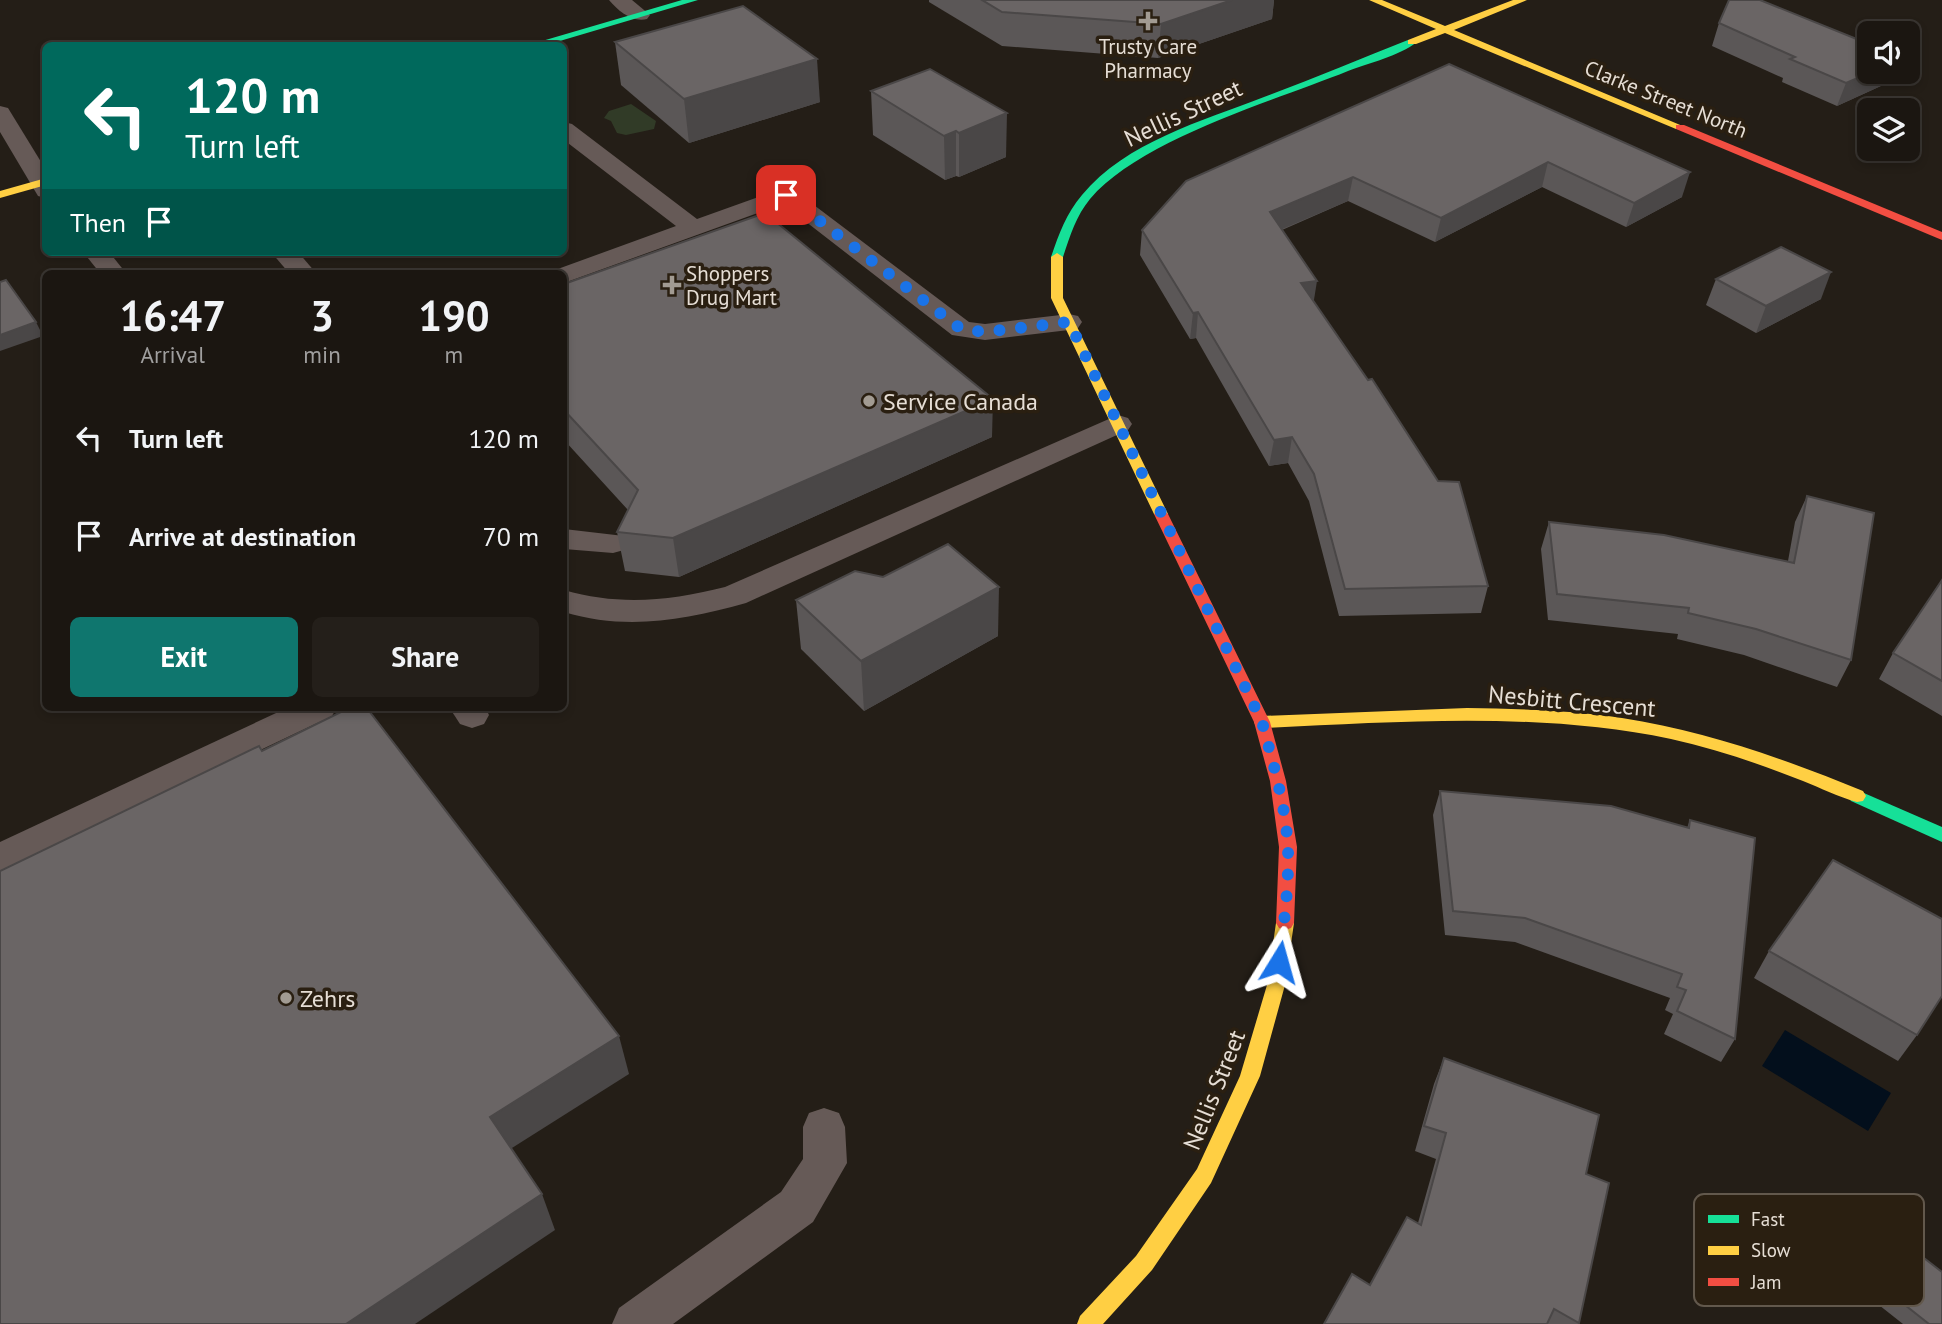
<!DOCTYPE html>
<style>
body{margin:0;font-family:"PT Sans",sans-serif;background:#241f1a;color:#f1f3f6;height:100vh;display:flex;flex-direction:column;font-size:26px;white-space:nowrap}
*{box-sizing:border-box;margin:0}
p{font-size:23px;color:#a09f9f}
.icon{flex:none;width:38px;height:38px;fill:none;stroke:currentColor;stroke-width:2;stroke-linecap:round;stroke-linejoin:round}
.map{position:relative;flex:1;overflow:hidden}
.sheet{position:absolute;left:42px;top:270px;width:525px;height:441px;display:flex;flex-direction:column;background:#1b1611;border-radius:10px;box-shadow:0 4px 10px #0003,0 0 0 2px #393531}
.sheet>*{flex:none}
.top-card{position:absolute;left:42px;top:42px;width:525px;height:214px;border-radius:10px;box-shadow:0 4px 10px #0003,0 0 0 2px #393531;background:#00695c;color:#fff;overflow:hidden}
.fabs{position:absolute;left:1857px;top:21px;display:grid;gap:14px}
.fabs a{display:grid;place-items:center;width:63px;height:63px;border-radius:10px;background:#1b1611;box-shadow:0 4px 10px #0003,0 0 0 2px #393531;font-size:35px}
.pin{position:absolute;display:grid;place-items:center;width:60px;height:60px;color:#fff;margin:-30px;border-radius:14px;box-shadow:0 4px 10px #0006}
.me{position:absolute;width:77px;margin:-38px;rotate:8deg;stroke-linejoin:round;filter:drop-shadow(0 0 5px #0008)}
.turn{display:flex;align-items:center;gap:24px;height:147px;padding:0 28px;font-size:32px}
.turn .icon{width:91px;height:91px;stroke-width:2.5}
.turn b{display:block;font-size:49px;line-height:60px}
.then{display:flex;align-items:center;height:66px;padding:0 28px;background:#0003;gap:14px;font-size:26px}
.eta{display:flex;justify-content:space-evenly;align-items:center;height:119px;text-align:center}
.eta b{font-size:42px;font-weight:600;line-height:49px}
.action{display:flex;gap:14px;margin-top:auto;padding:14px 28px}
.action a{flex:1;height:80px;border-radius:10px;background:#0f766e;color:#fff;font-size:28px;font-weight:600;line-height:80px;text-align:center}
.action a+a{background:#241f1a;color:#f1f3f6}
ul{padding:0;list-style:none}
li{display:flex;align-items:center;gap:21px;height:98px;padding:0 28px}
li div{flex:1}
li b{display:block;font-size:26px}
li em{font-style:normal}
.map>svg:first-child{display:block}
.green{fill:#313b27}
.water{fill:#030f1c}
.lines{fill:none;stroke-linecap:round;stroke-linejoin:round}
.lane{fill:#665a57;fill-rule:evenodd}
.fast{fill:#16e098;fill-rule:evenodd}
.slow{fill:#ffcf43;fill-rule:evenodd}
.jam{fill:#f24e42;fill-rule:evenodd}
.wall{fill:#5b5757}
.shaded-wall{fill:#4a4747}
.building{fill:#6a6565;stroke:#4a4747;stroke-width:2}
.route{stroke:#1a73e8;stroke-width:12;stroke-dasharray:0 21.6}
.poi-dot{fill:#a29b92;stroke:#2a1f11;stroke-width:2.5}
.labels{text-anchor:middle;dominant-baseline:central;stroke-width:7;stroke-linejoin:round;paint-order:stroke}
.far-poi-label{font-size:21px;fill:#e6ded5;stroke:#2a1f11}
.far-street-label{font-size:21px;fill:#e6ded5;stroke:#2a1f11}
.street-label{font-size:24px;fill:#e6ded5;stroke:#2a1f11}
.poi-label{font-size:24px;fill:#e6ded5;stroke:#2a1f11;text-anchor:start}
.key{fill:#2a1f11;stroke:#62584c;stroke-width:2}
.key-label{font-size:19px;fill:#e6ded5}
</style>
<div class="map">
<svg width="1942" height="1324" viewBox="0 0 1942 1324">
<rect width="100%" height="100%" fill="#241e17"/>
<polygon class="green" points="631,104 656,121 654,129 626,135 617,133 611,121 604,118 609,111"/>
<polygon class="water" points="1785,1030 1891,1093 1868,1131 1762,1066"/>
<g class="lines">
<g class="lane">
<path d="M609 0H632L650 15 647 19C633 23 618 11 609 0Z"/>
<polygon points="0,106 8,108 46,170 46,198 38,196 0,132"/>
<polygon points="564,122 572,124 697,219 778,190 786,188 794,190 969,322 985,324 1069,314 1078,316 1082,322 1078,328 1069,330 985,340 952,335 783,204 564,283 564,273 553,273 555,270 676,226 564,140"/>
<polygon points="83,252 109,252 126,273 100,273"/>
<polygon points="271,252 298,252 316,273 289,273"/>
<path d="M1118 415 1128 418 1132 424 1128 430 746 603C684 620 627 631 564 612V590C619 606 670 601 725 587Z"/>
<polygon points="564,529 624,536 628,543 624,550 613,553 564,549"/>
<polygon points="289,707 337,707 332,716 0,874 0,842"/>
<polygon points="449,707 485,707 489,715 484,724 472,728 460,724"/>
<polygon points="824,1108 839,1113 845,1127 847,1163 813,1222 673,1324 612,1324 619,1308 781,1192 803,1159 803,1127 809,1113"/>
</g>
<g class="fast">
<polygon points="682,0 698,0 543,46 525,46"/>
<path d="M1408 40 1417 42C1399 56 1369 63 1348 71 1274 101 1141 139 1090 199 1076 216 1070 236 1063 257L1057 261 1051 257C1059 234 1066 214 1082 195 1126 142 1202 121 1264 97 1312 79 1360 59 1408 40Z"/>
<polygon points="1857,790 1942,827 1942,842 1851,801 1848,796 1851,791"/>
</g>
<g class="slow">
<polygon points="1369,0 1382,0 1445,26 1513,0 1527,0 1454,30 1685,127 1676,129 1445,33 1416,44 1408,44 1408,40 1436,29"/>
<polygon points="46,178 46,185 0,198 0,191"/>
<polygon points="1057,253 1063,257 1063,298 1168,514 1166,517 1161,519 1154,514 1051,298 1051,257"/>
<path d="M1467 708C1519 709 1571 710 1622 718 1706 731 1785 759 1863 791L1866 796 1863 801 1857 802C1838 797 1821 788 1803 781 1760 764 1716 749 1671 739 1536 711 1398 722 1262 728L1256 726 1254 722 1256 718 1262 716Z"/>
<polygon points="1285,916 1291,918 1294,923 1285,985 1260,1076 1211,1183 1152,1270 1103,1324 1077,1324 1080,1316 1136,1256 1197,1169 1240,1076 1267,985 1276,923 1279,918"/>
</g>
<g class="jam">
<polygon points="1676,125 1684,125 1942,232 1942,240 1676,129"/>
<polygon points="1161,509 1168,514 1270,722 1286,781 1297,847 1294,923 1291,928 1285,930 1279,928 1276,923 1279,847 1270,781 1254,722 1154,514"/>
</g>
</g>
<g class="wall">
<polygon points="929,0 1274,0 1272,19 1158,58 1002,46 929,2"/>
<polygon points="1719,23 1869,72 1898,72 1894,80 1837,106 1782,82 1783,78 1712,46"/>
<polygon points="615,42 820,102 689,143 621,85"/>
<polygon points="1449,64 1682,197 1626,227 1542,187 1435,242 1348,201 1282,230 1314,302 1488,586 1481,613 1339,616 1309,501 1288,463 1269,466 1196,338 1190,339 1140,255 1142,230"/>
<polygon points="930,69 1006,157 959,177 956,176 945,180 873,135 871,91"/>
<polygon points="1716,279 1821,299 1756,333 1706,305"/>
<polygon points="564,284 992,437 679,577 625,571 617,532 628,510 565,441 564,442"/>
<polygon points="1807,496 1851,660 1837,687 1744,655 1677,639 1678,634 1548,620 1541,549 1549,522 1788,561 1795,522"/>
<polygon points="1942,580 1942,716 1879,679 1893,653"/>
<polygon points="796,600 998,636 864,711 801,649"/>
<polygon points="1440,791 1687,828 1690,820 1735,1039 1721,1062 1664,1034 1673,1014 1665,1010 1670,998 1515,942 1445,935 1433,815"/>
<polygon points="1769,951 1917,1035 1898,1061 1754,978"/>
<polygon points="1444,1058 1586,1174 1579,1324 1324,1324 1370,1285 1418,1223 1436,1159 1415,1151 1434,1084"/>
<polygon points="1902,1241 1942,1324 1903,1324 1860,1290"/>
</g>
<g class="shaded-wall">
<polygon points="1232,0 1274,0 1272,19 1158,58 1161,24"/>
<polygon points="817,59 820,102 689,143 684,99"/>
<polygon points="1872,72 1898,72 1894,80 1837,106 1846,83"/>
<polygon points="1007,113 1006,157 959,177 959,133"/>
<polygon points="956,131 956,176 945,180 944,136"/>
<polygon points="1548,162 1542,187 1435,242 1441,218"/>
<polygon points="1690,172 1682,197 1626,227 1634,203"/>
<polygon points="1353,177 1348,201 1266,236 1270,212"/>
<polygon points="1831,272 1821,299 1756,333 1766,306"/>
<polygon points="1317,281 1313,306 1301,283"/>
<polygon points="1198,312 1196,338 1190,339 1193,313"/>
<polygon points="36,322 43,336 0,351 0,335"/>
<polygon points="993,399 992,437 679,577 673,538"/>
<polygon points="1292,437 1288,463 1269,466 1274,440"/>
<polygon points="999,587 998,636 864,711 861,661"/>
<polygon points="619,1036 629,1074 504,1153 490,1117"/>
<polygon points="542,1194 555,1230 415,1324 346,1324"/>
</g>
<g class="building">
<polygon points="982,0 1232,0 1161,24 1002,12"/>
<polygon points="1729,0 1760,0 1869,44 1869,72 1872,72 1846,83 1790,59 1795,57 1719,23"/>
<polygon points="743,6 817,59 684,99 615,42"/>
<polygon points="1449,64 1690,172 1634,203 1548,162 1441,218 1353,177 1270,212 1317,281 1301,283 1368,380 1372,379 1438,481 1459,482 1488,586 1345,589 1314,474 1292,437 1274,440 1198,312 1193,313 1142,230 1186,181"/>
<polygon points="930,69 1007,113 959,133 956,131 944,136 871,91"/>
<polygon points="765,213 993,399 673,538 617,532 638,490 564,410 564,284"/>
<polygon points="1781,247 1831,272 1766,306 1716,279"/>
<polygon points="6,280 36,322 0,335 0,282"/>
<polygon points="1807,496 1874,513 1851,660 1756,629 1688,613 1689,608 1557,594 1549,522 1664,535 1794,563"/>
<polygon points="948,544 999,587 861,661 796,600 855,571 883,577"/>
<polygon points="1942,580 1942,681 1893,653"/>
<polygon points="351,707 366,707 619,1036 490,1117 542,1194 346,1324 0,1324 0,871 259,746 262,751"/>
<polygon points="1440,791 1611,806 1689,828 1690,820 1755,838 1735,1039 1677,1011 1686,990 1677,987 1682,974 1525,918 1453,911"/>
<polygon points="1833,860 1942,919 1942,996 1917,1035 1769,951"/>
<polygon points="1444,1058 1599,1115 1586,1174 1609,1183 1579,1323 1554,1309 1547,1324 1324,1324 1352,1274 1370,1285 1407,1217 1421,1225 1446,1133 1424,1126"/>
<polygon points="1902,1241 1942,1272 1942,1324 1929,1324 1871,1278"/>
</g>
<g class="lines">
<path class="route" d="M786 195 961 329 985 332 1069 322 1262 722C1273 763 1286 806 1288 849 1289 887 1284 924 1279 962"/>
</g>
<g class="poi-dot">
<path d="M1144.5 10.5h7v7h7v7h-7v7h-7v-7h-7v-7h7z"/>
<path d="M668.5 274.5h7v7h7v7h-7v7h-7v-7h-7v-7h7z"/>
<circle cx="869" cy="401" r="7"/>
<circle cx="286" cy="998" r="7"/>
</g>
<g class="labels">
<g class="far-poi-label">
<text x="1148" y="46">Trusty Care<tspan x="1148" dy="24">Pharmacy</tspan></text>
<text x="686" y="273" text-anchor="start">Shoppers<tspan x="686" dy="24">Drug Mart</tspan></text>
</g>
<g class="far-street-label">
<text transform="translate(1666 99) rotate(22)">Clarke Street North</text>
</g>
<g class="street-label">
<text transform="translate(1183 113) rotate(-25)">Nellis Street</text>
<text transform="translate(1572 701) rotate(5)">Nesbitt Crescent</text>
<text transform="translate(1214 1090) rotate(-68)">Nellis Street</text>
</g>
<g class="poi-label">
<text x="883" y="401">Service Canada</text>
<text x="300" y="998">Zehrs</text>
</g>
</g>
<rect x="1694" y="1194" width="230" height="112" rx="10" class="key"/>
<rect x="1708" y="1215" width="31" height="8" fill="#16e098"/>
<rect x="1708" y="1246" width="31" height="9" fill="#ffcf43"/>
<rect x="1708" y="1278" width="31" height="8" fill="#f24e42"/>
<g class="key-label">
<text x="1751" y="1226">Fast</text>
<text x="1751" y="1257">Slow</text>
<text x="1751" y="1289">Jam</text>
</g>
</svg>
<div class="fabs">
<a><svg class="icon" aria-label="sound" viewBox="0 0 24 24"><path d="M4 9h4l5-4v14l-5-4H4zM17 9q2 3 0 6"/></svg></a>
<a><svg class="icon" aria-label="layers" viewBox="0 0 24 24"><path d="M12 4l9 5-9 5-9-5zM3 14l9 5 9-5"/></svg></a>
</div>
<div class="pin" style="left:786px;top:195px;background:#d93025"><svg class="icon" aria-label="arrive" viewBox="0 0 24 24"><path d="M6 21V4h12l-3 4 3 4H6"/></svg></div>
<svg class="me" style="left:1279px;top:962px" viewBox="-20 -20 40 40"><path d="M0-17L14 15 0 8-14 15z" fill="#1a73e8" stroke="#fff" stroke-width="4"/></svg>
<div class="top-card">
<div class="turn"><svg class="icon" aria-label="left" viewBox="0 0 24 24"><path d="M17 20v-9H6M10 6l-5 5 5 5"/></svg><div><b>120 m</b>Turn left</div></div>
<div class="then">Then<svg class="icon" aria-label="arrive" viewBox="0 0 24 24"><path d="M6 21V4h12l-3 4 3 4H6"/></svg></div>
</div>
<section class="sheet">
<div class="eta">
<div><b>16:47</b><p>Arrival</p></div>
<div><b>3</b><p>min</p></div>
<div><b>190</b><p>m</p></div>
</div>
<ul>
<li><svg class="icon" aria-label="left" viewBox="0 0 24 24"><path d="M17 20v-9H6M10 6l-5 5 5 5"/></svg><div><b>Turn left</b></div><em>120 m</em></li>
<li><svg class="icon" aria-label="arrive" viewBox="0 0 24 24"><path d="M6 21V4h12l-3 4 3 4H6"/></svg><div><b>Arrive at destination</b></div><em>70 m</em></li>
</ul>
<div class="action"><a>Exit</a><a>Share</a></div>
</section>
</div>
